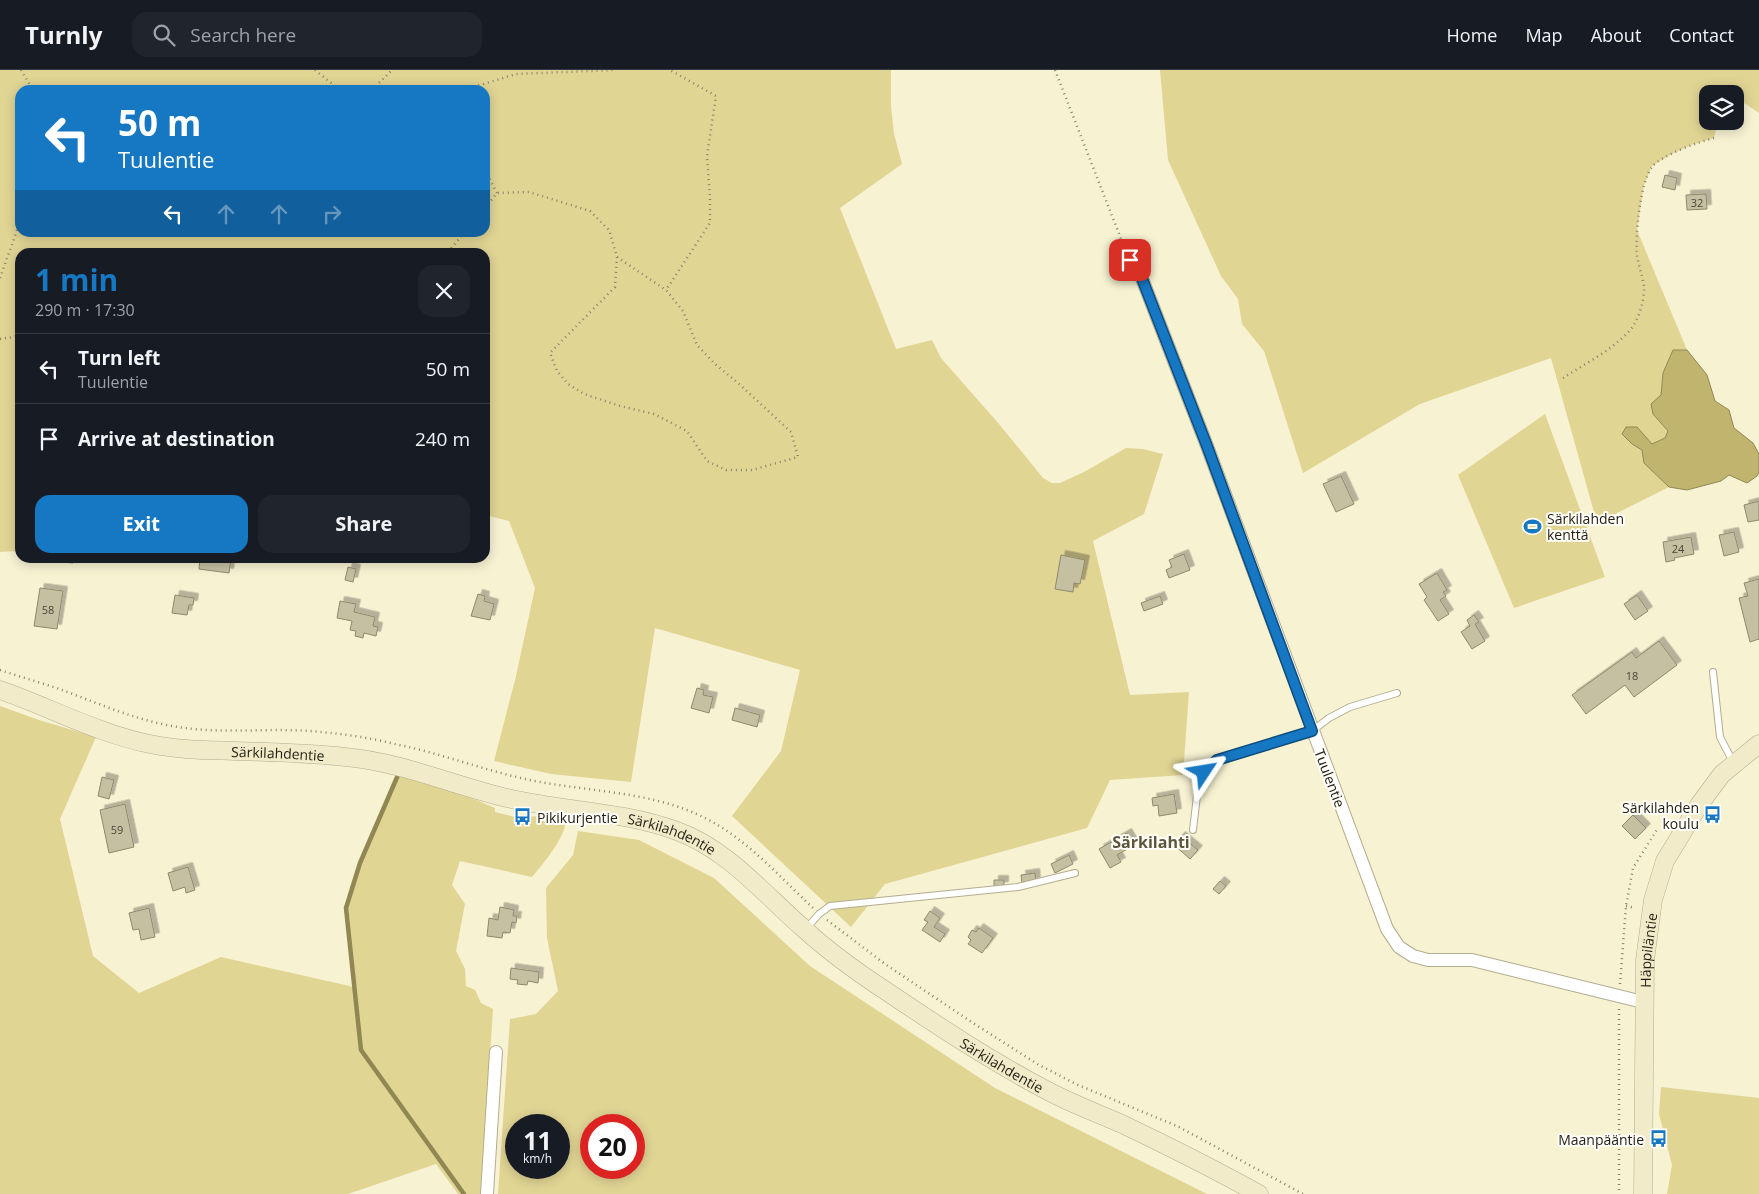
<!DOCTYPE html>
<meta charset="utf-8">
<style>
body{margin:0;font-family:"Open Sans",sans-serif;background:#20242c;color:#f1f3f6;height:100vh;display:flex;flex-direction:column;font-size:19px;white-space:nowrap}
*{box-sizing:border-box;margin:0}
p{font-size:16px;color:#9ea1a6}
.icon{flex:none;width:28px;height:28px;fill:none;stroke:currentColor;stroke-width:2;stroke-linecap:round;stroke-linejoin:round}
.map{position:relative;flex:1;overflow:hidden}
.panel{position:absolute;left:15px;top:178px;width:475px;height:315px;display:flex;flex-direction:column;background:#171b24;border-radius:15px;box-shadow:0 2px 12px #0003}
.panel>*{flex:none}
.top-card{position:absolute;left:15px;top:15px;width:475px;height:152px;border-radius:15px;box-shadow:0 2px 12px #0003;background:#1677c3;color:#fff;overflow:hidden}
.tools{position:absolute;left:1699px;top:15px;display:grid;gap:10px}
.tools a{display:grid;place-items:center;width:45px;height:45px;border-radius:10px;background:#171b24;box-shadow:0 2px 12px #0003;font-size:25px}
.speed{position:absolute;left:505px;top:1044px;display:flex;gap:10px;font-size:25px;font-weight:700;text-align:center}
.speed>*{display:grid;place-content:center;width:65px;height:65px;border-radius:50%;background:#171b24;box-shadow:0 2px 12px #0003;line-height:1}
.speed small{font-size:12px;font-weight:400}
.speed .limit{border:8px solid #d22;background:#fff;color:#111}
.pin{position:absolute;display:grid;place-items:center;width:42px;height:42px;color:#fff;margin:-21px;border-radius:10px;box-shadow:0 2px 8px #0006}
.me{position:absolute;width:55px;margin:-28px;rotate:57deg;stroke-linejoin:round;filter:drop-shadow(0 0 4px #0008)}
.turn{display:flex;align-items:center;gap:18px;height:105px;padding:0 20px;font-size:22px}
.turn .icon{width:65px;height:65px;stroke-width:2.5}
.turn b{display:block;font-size:35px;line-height:42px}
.lanes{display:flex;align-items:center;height:48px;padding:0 20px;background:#0003;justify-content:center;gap:25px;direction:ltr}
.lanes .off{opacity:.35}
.round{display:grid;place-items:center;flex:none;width:52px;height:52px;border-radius:15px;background:#20242c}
.headline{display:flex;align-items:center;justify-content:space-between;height:85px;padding:0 20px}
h1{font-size:30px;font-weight:700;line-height:38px;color:#1677c3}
.action{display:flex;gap:10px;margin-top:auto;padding:10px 20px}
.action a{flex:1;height:58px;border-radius:15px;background:#1677c3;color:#fff;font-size:20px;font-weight:700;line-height:58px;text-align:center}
.action a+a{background:#20242c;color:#f1f3f6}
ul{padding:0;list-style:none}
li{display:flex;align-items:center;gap:15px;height:70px;padding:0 20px;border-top:1px solid #363941}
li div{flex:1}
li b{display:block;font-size:19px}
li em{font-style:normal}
header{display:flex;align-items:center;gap:30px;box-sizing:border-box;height:70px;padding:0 25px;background:#171b24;border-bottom:1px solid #363941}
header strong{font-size:24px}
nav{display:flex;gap:28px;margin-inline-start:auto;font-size:18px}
.search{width:350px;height:45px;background:#20242c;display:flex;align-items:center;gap:12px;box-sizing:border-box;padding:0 18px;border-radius:15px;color:#9ea1a6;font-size:19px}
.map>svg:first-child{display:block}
.green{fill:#e1d594;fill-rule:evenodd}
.water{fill:#c1b46f;stroke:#918753}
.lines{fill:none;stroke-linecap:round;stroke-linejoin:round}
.stream{stroke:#918753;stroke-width:4.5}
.building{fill:#c5c0a2;stroke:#8e896c;filter:url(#shadow)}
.lane-casing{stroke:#b3ad8f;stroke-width:8}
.street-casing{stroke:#b3ad8f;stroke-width:14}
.secondary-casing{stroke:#b3ad8f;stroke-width:19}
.path{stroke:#87836e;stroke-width:2.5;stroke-dasharray:1 4;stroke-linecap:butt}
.lane{stroke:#fff;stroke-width:6}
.street{stroke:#fff;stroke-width:12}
.secondary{stroke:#f1ebc9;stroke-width:18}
.route-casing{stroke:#0e4d7f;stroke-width:12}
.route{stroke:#1677c3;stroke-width:9}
.labels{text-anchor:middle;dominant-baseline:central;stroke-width:4;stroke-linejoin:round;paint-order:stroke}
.number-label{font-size:11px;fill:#494637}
.poi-label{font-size:14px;fill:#201e13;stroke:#fffef8;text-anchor:start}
.street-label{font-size:14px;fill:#201e13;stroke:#fffef8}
.quarter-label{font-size:16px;font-weight:bold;fill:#5c563b;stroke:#fffef8}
</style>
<header>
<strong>Turnly</strong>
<div class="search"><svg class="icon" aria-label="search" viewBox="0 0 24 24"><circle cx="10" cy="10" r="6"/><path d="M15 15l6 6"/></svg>Search here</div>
<nav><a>Home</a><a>Map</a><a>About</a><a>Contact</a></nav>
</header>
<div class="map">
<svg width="1759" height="1124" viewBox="0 0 1759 1124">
<defs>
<filter id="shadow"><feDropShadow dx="4.5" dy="-4.5" stdDeviation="0" flood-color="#0004"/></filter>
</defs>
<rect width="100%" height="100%" fill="#f7f2d2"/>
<g class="green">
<path d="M0 0H891V36L894 64 902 94 840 138 896 279 932 270 941 288 999 354 1043 408 1052 413H1060L1084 402 1126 378 1143 379 1163 384 1144 444 1093 471 1130 625 1189 622 1183 705 1110 710 1087 758 885 814 851 857 732 746 781 681 800 600 655 558 631 712 551 704 494 691 516 606 535 518 509 451 485 445V182H20V465L17 481 0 482ZM20 20H485V162H20Z"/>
<polygon points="1160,0 1759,0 1759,43 1735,27 1735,24 1708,24 1708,51 1718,51 1714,68 1691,75 1670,85 1652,96 1644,115 1637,160 1687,280 1673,280 1663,303 1661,325 1653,344 1668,361 1665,368 1652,374 1632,374 1642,380 1659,407 1669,417 1597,453 1551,288 1420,334 1303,403 1264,281 1242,254 1238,229 1221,206 1168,90"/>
<polygon points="1545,344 1605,507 1514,538 1458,405"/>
<path d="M0 636 39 650 96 667 60 749 93 886 139 923 221 887 354 917 346 838 360 793 398 705 455 721 495 738V742L526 750 527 747 554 745 564 748 566 753C561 773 545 791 532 807L460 791 452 815 465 834 456 881 465 899 466 916 475 920 481 933 493 939 481 1124H458L436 1094 348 1124H0Z"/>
<path d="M578 761 639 770 714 808 810 896 995 1018 1207 1124H498L510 949 536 944 558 921 547 868 546 818 573 785ZM516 1055H559V1098H516ZM591 1055H634V1098H591Z"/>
<polygon points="1661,1017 1759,1028 1759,1124 1667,1124 1672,1095 1659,1044"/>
</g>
<polygon class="water" points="1673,280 1687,280 1707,305 1715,331 1729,340 1734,358 1753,373 1759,384 1759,402 1757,406 1747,413 1729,405 1721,411 1687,420 1669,417 1644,393 1642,380 1632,374 1622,364 1626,357 1637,357 1652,374 1665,368 1668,361 1653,344 1651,334 1661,325 1663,303"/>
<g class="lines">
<polyline class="stream" points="398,705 360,793 346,838 361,980 464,1124"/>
</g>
<g class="building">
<polygon points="1665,105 1677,108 1675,120 1662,117"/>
<polygon points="1706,124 1707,139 1687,140 1686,125"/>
<polygon points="1341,406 1354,434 1336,442 1323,414"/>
<polygon points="1759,431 1759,450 1748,452 1744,435"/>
<polygon points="1734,462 1739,482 1724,486 1719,465"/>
<polygon points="1691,467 1694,484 1674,488 1675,490 1666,492 1663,472"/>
<polygon points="1184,484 1190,500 1169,508 1166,500 1172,497 1169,490"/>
<polygon points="1061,485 1085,490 1080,514 1074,513 1073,522 1055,519"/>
<polygon points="53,488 74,488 73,493 53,491"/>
<polygon points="200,488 231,488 229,503 199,499"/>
<polygon points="445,488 455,488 454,492 444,490"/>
<polygon points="348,497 356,499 353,512 345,510"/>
<polygon points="1437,503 1447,520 1443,522 1446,526 1440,530 1449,544 1438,551 1424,530 1427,527 1419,514"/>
<polygon points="1759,509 1759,569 1750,572 1739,528 1748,526 1744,513"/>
<polygon points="40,518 63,521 57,559 34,556"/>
<polygon points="478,524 485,526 484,531 494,534 490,550 471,546"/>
<polygon points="175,525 194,528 193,535 189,535 187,545 172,543"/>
<polygon points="1637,525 1648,541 1635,550 1624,534"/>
<polygon points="1160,526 1163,534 1144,541 1141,533"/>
<polygon points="340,531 356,534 354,542 375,547 373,556 378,557 376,566 364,563 363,568 355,566 356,561 350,560 352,551 337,548"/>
<polygon points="1474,545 1479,552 1475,554 1485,571 1472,579 1461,562 1470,556 1467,550"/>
<polygon points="1659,571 1677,595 1634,627 1625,615 1586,644 1572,625 1632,582 1636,588"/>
<polygon points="697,618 704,620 703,625 713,627 709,643 691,638"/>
<polygon points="735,638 760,645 757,657 732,650"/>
<polygon points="102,707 114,710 109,729 98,726"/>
<polygon points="1174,724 1177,743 1159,746 1158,735 1153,736 1152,728"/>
<polygon points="125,734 134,777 109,783 100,740"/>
<polygon points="1633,745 1646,758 1635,769 1622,756"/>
<polygon points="1127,763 1134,775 1117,785 1121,792 1110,798 1099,779"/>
<polygon points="1181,766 1198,780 1190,789 1173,774"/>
<polygon points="1069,785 1073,794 1055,803 1051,794"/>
<polygon points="188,797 195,820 186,823 185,817 173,821 168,803"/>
<polygon points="1035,803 1036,812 1022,813 1021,805"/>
<polygon points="994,810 1004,810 1004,816 994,817"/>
<polygon points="1220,811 1226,816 1219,824 1213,819"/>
<polygon points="500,837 514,840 513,846 517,846 516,853 512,852 510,863 503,862 502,868 487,866 489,848 498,850"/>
<polygon points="149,838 155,867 141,870 139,859 133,860 129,843"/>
<polygon points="930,841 940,848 934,857 945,864 940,872 922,860 928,852 924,850"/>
<polygon points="979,858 993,868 982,883 968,874 971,870 968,867 972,860 976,862"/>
<polygon points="511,898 539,902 538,913 528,911 527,915 517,914 518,910 510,909"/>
</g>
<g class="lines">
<defs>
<g id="lane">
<polyline points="1713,602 1720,667 1733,692"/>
<polyline points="1193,760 1198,717 1204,702 1217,690 1312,661 1329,648 1350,637 1397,623"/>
<polyline points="806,859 819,844 830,836 1018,817 1075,803"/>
</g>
<g id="street">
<polyline points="1130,190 1141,206 1207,376 1387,859 1399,877 1413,886 1428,890 1472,890 1643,932"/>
<polyline points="487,1124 496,982"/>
</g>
<g id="secondary">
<path id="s1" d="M0 620C49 637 99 664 150 674 178 680 206 680 234 681 271 682 308 683 345 687 401 692 452 715 507 728 563 741 623 741 677 761 727 779 764 824 803 858 828 881 857 902 886 921 938 956 991 991 1046 1020 1070 1033 1097 1043 1122 1054 1168 1076 1214 1099 1259 1124"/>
<path id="s2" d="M1643 1124 1645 890 1653 830 1665 791 1699 735 1722 704 1759 674"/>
</g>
</defs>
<use href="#lane" class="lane-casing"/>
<use href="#street" class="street-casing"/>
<use href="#secondary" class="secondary-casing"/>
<g class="path">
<polyline points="21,0 33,20"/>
<polyline points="315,0 340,20"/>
<polyline points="1055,0 1125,179"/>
<polyline points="372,20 392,0"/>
<polyline points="464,20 516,4 614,0"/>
<polyline points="485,100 497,123"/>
<polyline points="485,138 497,123 529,122 590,141 609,160 617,187 615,217 550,283 557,301 568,314 584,324 620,336 654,344 687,361 707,391 726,400 752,400 798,387 791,362 738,313 715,294 697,275 683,241 666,220 710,153 710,128 707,86 716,26 670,0"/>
<polyline points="448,182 465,162"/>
<polyline points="617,187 666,220"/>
<polyline points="0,208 20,152"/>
<polyline points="0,269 20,266"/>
<path d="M1563 308C1586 293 1613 280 1631 259 1639 249 1645 229 1644 216 1642 206 1639 196 1637 186 1635 167 1640 112 1652 97 1661 85 1699 72 1714 68"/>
<path d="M0 600C21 607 42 613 62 620 100 634 138 651 178 657 221 664 265 658 309 661 337 663 367 667 395 674 439 683 481 699 525 709 584 722 648 720 703 747 746 768 779 806 813 838"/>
<polyline points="1626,836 1635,838"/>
<polyline points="827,850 885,894 973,953 1039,995 1078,1015 1177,1056 1303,1124"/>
<polyline points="1620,914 1626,836 1633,798 1658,758"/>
<polyline points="1619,939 1619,1124"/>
</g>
<use href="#lane" class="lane"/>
<use href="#street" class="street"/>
<use href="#secondary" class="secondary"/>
</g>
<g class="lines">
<defs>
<polyline id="route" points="1130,190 1141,206 1207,376 1312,661 1217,690 1204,702"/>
</defs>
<use href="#route" class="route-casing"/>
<use href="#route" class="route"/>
</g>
<defs>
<symbol id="stadium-bare" viewBox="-9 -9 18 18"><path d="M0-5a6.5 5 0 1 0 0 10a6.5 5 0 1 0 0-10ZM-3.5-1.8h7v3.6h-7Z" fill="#1677c3" stroke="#fffef8" stroke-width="2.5" paint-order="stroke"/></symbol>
<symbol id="bus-bare" viewBox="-9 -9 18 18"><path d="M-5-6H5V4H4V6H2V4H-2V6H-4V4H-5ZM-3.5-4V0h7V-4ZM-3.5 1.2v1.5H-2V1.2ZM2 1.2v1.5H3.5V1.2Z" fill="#1677c3" stroke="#fffef8" stroke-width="2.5" paint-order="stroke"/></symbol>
</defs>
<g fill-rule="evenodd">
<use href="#stadium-bare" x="1520" y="444" width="25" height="25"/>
<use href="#bus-bare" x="1700" y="732" width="25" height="25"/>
<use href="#bus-bare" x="510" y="734" width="25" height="25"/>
<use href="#bus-bare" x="1646" y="1056" width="25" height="25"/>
</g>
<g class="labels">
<g class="number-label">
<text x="1697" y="132">32</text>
<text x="1678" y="478">24</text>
<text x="48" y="539">58</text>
<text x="1632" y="605">18</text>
<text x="117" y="759">59</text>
</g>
<g class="poi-label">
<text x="1547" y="448">Särkilahden<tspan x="1547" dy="16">kenttä</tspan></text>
<text x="1699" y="737" text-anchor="end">Särkilahden<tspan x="1699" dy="16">koulu</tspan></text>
<text x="537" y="747">Pikikurjentie</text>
<text x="1644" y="1069" text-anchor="end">Maanpääntie</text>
</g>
<g class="street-label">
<text stroke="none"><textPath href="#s1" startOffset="288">Särkilahdentie</textPath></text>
<text transform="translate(1330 708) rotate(69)">Tuulentie</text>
<text stroke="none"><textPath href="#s1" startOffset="692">Särkilahdentie</textPath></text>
<text stroke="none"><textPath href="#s2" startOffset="244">Häppiläntie</textPath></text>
<text stroke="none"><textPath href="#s1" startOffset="1098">Särkilahdentie</textPath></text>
</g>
<g class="quarter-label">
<text x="1151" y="772">Särkilahti</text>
</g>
</g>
</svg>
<div class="tools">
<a><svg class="icon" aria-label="layers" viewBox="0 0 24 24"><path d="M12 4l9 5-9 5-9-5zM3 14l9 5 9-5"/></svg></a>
</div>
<div class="speed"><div>11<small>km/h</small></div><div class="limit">20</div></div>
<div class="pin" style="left:1130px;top:190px;background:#d93025"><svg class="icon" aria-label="arrive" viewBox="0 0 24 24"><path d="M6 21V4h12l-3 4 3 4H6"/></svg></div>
<svg class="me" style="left:1204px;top:702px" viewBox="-20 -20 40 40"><path d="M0-17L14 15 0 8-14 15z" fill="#1677c3" stroke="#fff" stroke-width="4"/></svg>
<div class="top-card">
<div class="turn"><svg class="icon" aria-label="left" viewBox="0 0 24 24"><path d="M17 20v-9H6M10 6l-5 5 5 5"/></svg><div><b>50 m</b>Tuulentie</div></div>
<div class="lanes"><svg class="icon" aria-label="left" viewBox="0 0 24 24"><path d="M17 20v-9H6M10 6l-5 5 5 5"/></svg><svg class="icon off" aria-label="ahead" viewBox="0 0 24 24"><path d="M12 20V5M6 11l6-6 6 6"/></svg><svg class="icon off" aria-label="ahead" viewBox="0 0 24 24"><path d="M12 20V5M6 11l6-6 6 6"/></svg><svg class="icon off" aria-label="right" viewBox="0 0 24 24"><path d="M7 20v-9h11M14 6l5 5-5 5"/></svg></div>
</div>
<section class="panel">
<div class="headline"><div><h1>1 min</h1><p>290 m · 17:30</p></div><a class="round"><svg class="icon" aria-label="close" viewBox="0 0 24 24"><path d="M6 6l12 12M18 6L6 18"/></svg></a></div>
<ul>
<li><svg class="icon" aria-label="left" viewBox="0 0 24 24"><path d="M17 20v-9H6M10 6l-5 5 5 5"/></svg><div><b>Turn left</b><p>Tuulentie</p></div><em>50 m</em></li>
<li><svg class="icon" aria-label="arrive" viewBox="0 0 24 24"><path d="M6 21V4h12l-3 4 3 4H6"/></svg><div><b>Arrive at destination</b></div><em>240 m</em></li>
</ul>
<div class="action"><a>Exit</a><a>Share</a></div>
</section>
</div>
